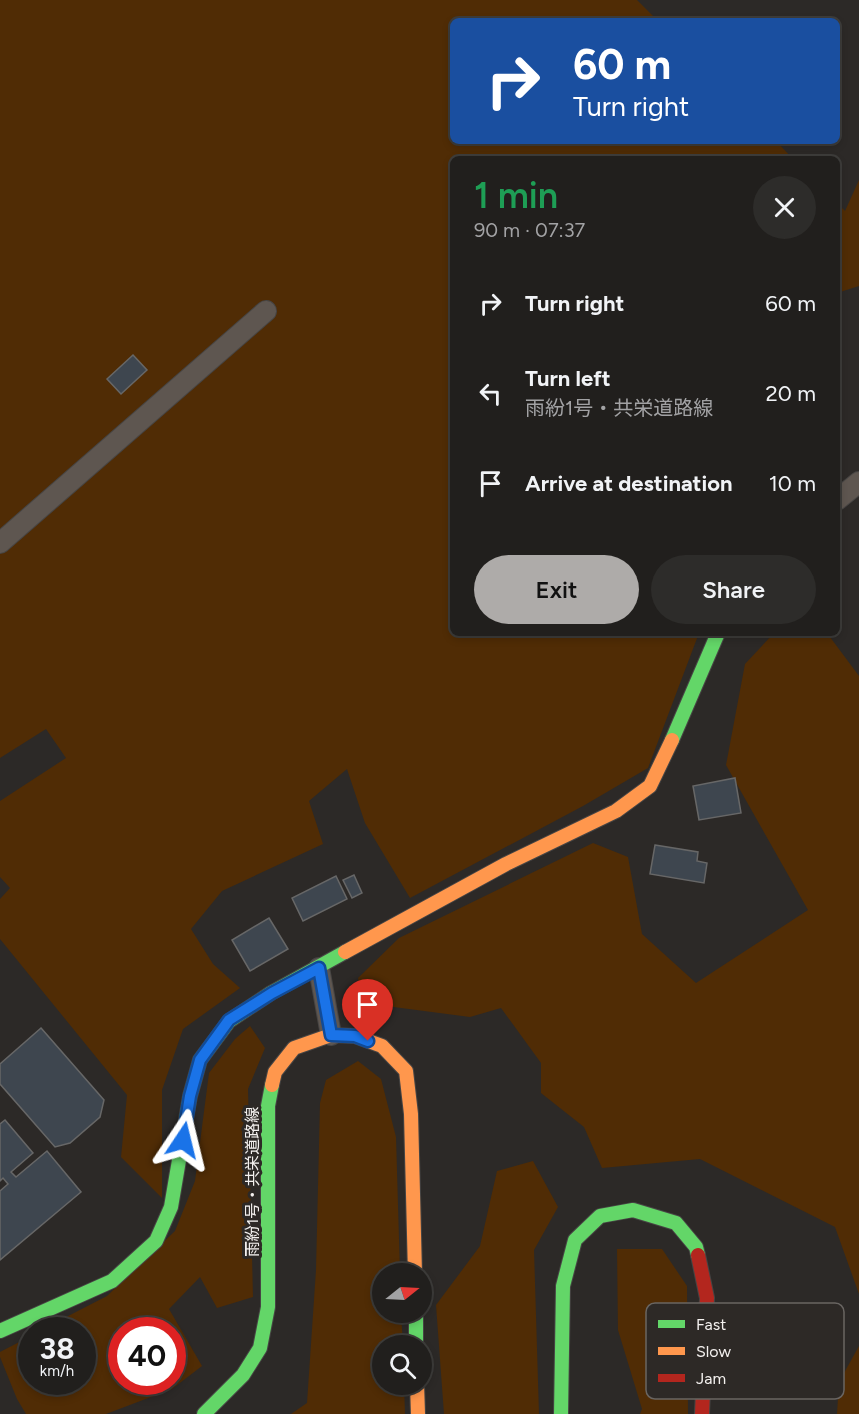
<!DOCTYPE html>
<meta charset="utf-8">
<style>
body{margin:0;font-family:Figtree,"Noto Sans JP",sans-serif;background:#2d2c2a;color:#f1f3f6;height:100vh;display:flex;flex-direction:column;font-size:22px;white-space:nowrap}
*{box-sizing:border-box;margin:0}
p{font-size:20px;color:#a2a2a4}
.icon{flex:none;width:33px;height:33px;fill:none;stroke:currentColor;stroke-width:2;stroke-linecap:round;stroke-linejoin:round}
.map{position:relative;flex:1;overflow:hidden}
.sheet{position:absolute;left:450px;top:156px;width:390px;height:480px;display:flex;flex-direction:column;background:#211f1d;border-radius:9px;box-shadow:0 3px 9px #0003,0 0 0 2px #3e3d3b}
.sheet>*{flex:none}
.hud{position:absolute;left:450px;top:18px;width:390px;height:126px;border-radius:9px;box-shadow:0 3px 9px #0003,0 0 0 2px #3e3d3b;background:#1a4fa0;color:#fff;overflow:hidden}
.needle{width:39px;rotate:72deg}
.buttons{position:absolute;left:372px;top:1263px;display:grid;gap:12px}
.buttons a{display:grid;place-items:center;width:60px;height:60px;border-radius:50%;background:#211f1d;box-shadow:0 3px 9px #0003,0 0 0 2px #3e3d3b;font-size:30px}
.speed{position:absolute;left:18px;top:1317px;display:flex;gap:12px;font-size:30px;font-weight:700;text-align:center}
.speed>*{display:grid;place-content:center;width:78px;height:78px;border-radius:50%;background:#211f1d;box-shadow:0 3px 9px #0003,0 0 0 2px #3e3d3b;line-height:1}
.speed small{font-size:15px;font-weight:400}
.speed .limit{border:9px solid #d22;background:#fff;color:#111}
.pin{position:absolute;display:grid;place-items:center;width:51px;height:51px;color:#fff;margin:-62px -26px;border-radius:50% 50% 50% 0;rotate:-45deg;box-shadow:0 0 6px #0007}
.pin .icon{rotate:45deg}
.me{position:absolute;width:66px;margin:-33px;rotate:10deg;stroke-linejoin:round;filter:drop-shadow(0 0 4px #0008)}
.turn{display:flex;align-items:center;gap:21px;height:126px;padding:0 24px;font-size:27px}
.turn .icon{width:78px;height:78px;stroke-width:2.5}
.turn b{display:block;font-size:42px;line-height:51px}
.round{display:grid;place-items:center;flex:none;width:63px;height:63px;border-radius:32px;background:#2d2c2a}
.head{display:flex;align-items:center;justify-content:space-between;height:102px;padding:0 24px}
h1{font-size:36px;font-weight:600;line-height:45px;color:#1e9e55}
.action{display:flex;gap:12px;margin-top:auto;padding:12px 24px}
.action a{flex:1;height:69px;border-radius:36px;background:#aeaba9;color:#111;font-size:24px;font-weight:600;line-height:69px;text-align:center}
.action a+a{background:#2d2c2a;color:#f1f3f6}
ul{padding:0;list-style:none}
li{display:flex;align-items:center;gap:18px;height:90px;padding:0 24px}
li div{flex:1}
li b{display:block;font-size:22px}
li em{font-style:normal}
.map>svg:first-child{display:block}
.green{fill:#502c05;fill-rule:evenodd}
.building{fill:#3e464f;stroke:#676767;stroke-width:1.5}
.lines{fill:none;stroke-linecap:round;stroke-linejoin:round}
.street-casing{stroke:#474544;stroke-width:22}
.fast-casing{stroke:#474544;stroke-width:16}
.slow-casing{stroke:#474544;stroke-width:16}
.jam-casing{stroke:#474544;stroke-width:16}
.street{stroke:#5e5650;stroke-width:20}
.fast{stroke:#63d668;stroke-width:14}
.slow{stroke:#ff974d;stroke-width:14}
.jam{stroke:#b3261e;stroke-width:14}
.route-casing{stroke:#114b97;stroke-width:15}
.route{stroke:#1a73e8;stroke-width:10}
.labels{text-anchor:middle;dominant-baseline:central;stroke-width:6;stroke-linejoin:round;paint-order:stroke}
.street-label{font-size:16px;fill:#f4f1ef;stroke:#2d2926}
.key{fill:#2d2926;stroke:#696562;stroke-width:1.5}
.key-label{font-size:16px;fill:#f4f1ef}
</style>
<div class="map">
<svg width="859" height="1414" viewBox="0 0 859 1414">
<rect width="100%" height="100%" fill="#2c2927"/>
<g class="green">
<polygon points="0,0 637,0 658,21 453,21 453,141 776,141 793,159 453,159 453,633 699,633 648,768 583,806 410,898 365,823 347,769 309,801 323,844 222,891 191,929 213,964 240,988 183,1029 162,1090 162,1198 121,1157 127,1095 0,939 0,899 10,888 0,877 0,801 66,758 46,729 0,758"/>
<polygon points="859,180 859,286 837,293 837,203 845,211"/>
<polygon points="774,633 827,633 859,676 859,1294 835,1227 700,1159 602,1168 584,1127 541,1093 541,1063 501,1008 470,1017 363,1003 358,978 399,938 593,843 628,857 642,934 696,983 808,910 726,765 745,664"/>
<path d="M250 1026 265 1048 248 1089 253 1297 217 1308 200 1277 169 1309 202 1366 172 1389 106 1414H26L17 1399 0 1357V1352L31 1336 32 1382H82V1330H41L107 1296 175 1231 195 1181 209 1073 235 1039ZM122 1330H172V1382H122Z"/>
<polygon points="358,1061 381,1079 396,1137 400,1273 382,1274 382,1312 401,1313 403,1345 382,1346 382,1384 404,1385 405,1414 291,1414 307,1403 316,1270 320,1103 326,1080"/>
<polygon points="533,1161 558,1207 534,1250 539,1414 444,1414 436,1305 480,1246 497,1171"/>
<polygon points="617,1249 662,1249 687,1286 688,1414 640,1414 642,1409 618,1330"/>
<polygon points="859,1346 859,1414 837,1414 839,1382"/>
</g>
<g class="building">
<polygon points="133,355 147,370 121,394 107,379"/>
<polygon points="735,778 741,813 699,820 693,786"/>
<polygon points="655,845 698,852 697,861 707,863 704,883 650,874"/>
<polygon points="354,875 362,893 352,898 343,880"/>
<polygon points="336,876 347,899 303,921 292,898"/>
<polygon points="269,918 288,949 250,971 232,940"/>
<polygon points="41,1028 104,1100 100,1117 70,1143 55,1147 0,1084 0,1064"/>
<polygon points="5,1120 33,1153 11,1172 16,1177 47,1151 81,1192 0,1260 0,1191 8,1184 3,1178 0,1181 0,1124"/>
</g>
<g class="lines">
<defs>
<g id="street">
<polyline points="837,500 859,482"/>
<polyline points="0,543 266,311"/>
<polyline points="319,968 331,1035"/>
</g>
<g id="fast">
<polyline points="672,740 718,633"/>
<polyline points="416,1312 416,1346"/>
<polyline points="0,1331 112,1281 156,1241 171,1207 190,1096 200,1060 229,1021 271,993 345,952"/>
<polyline points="204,1414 243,1375 260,1348 268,1307 268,1106 272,1085"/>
<polyline points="561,1414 563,1286 575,1240 600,1216 633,1210 676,1223 696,1247 698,1255"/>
</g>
<g id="slow">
<polyline points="345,952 506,864 616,811 650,786 672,740"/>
<polyline points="272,1085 275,1072 294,1048 331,1035 355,1036 382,1046 406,1071 411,1114 415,1274"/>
<polyline points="417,1384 418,1414"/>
</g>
<polyline id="jam" points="698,1255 707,1298 702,1414"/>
</defs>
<use href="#street" class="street-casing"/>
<use href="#fast" class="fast-casing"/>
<use href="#slow" class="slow-casing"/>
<use href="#jam" class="jam-casing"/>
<use href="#street" class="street"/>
<use href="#fast" class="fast"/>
<use href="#slow" class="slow"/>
<use href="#jam" class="jam"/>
</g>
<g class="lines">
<defs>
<polyline id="route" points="183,1140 190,1096 200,1060 229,1020 272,993 319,968 331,1035 355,1036 368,1041"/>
</defs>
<use href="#route" class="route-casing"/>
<use href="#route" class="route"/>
</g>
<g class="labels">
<g class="street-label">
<text transform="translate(252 1182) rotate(-90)">雨紛1号・共栄道路線</text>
</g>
</g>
<rect x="646" y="1303" width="198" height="96" rx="9" class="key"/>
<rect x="658" y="1320" width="27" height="8" fill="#63d668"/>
<rect x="658" y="1347" width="27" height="8" fill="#ff974d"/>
<rect x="658" y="1374" width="27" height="8" fill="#b3261e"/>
<g class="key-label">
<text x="696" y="1330">Fast</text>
<text x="696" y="1357">Slow</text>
<text x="696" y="1384">Jam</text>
</g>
</svg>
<div class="buttons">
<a><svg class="needle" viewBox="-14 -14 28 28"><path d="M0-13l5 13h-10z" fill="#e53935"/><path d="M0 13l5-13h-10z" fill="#a2a2a4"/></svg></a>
<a><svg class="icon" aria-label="search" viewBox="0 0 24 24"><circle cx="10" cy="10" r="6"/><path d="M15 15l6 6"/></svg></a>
</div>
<div class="speed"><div>38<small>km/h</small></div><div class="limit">40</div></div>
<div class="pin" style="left:368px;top:1041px;background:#d93025"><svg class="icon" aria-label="arrive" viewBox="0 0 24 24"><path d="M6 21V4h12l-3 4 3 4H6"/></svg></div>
<svg class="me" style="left:183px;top:1140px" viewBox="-20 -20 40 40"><path d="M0-17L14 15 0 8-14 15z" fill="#1a73e8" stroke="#fff" stroke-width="4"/></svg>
<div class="hud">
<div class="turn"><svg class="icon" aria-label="right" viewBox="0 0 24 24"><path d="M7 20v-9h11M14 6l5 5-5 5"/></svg><div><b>60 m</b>Turn right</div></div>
</div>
<section class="sheet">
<div class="head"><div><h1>1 min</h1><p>90 m · 07:37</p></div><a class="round"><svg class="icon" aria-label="close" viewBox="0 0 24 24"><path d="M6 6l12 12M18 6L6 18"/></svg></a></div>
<ul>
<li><svg class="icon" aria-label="right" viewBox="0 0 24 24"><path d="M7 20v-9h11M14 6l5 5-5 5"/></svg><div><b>Turn right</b></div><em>60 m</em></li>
<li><svg class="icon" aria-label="left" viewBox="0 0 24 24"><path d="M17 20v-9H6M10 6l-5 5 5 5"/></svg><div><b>Turn left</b><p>雨紛1号・共栄道路線</p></div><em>20 m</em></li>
<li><svg class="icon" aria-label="arrive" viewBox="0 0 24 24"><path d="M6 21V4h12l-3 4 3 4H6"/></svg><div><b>Arrive at destination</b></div><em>10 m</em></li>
</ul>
<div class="action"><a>Exit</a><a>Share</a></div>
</section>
</div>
